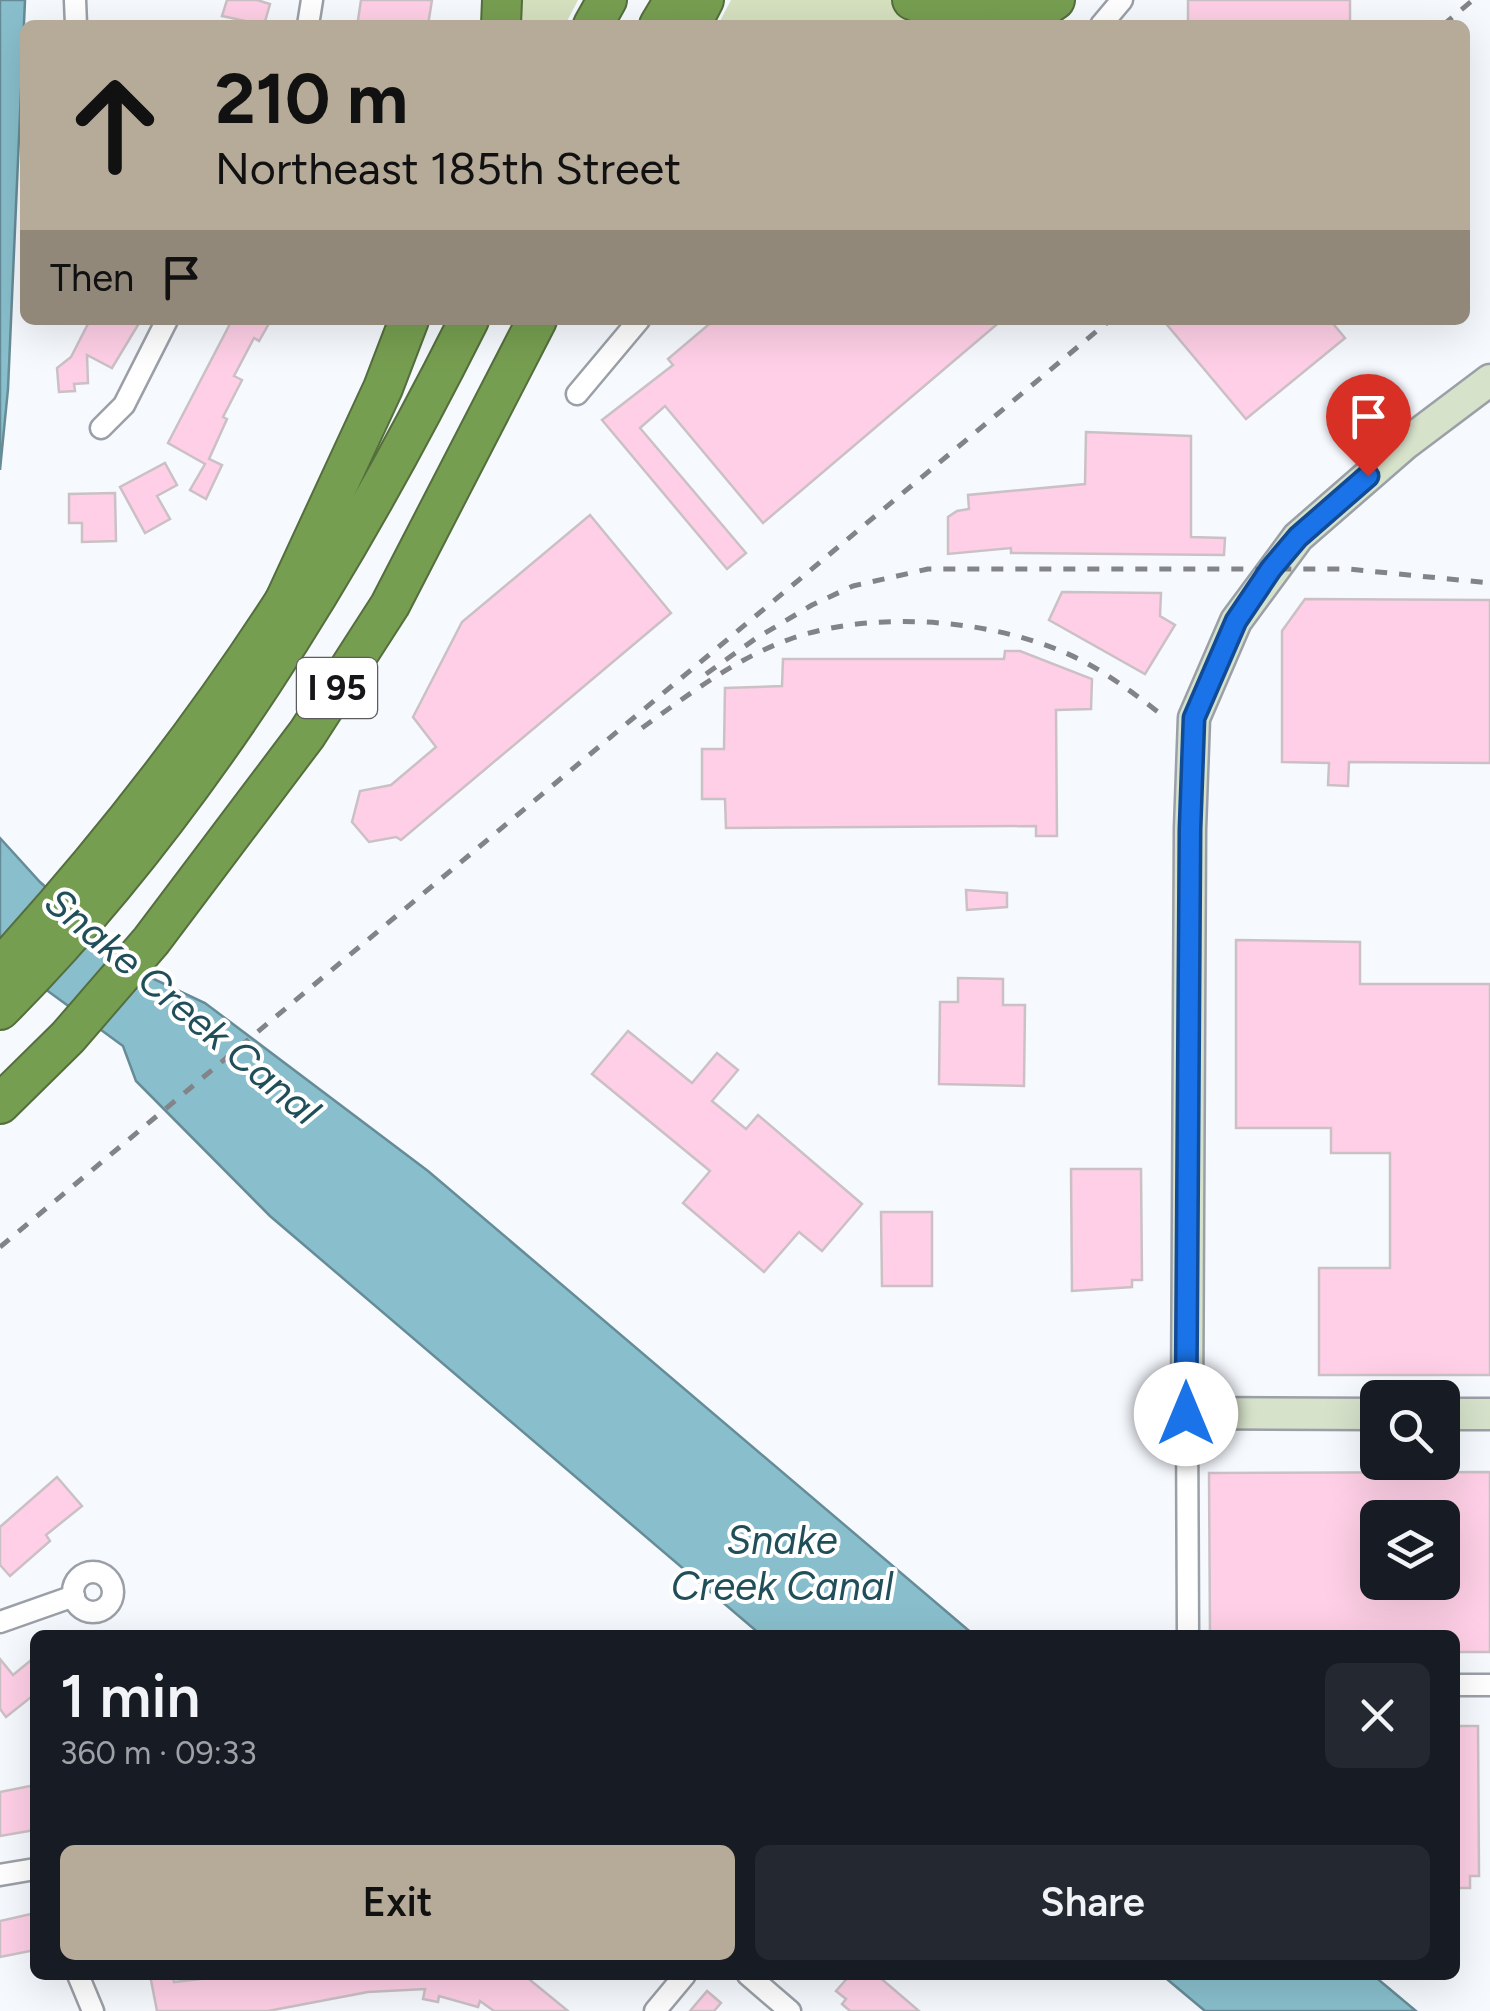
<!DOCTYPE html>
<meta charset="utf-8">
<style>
body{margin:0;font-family:Figtree,sans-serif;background:#242831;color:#f1f3f6;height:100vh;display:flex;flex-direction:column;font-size:38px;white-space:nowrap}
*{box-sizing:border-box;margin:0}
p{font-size:32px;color:#9ea1a6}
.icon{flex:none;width:55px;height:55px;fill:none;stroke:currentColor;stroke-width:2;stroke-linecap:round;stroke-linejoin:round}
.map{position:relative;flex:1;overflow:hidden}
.drawer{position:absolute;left:30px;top:1630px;width:1430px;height:350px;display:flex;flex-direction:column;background:#171b24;border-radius:15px;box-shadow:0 10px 40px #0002}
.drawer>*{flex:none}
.top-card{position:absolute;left:20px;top:20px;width:1450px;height:305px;border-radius:15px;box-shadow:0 10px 40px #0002;background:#b6aa98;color:#111;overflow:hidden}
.buttons{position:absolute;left:1360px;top:1380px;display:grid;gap:20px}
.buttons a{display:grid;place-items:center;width:100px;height:100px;border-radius:15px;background:#171b24;box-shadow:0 10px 40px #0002;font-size:50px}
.pin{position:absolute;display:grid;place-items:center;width:85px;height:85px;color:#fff;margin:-102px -42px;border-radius:50% 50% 50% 0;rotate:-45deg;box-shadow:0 0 10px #0007}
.pin .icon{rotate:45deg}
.me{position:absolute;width:110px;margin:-55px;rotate:0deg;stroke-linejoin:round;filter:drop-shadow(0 0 8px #0008)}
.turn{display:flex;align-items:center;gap:35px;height:210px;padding:0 30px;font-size:45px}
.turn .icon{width:130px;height:130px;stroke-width:2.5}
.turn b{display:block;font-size:70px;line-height:85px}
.then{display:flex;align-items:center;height:95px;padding:0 30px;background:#0003;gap:20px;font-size:38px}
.round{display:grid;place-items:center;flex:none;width:105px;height:105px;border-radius:15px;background:#242831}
.overview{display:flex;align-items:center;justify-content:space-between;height:170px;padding:0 30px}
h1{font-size:60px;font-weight:600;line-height:75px}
.primary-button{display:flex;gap:20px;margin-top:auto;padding:20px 30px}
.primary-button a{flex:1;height:115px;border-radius:15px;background:#b6aa98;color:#111;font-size:40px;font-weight:600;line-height:115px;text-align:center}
.primary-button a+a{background:#242831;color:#f1f3f6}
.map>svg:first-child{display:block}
.green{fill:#d6e1c0}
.water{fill:#89bfcd;stroke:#668c97;stroke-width:2.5}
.building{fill:#fecfe6;stroke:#cbc1c5;stroke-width:2.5;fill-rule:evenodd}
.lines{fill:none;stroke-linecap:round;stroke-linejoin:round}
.street-casing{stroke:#9b9fa7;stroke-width:25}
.secondary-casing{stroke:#9b9fa7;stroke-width:35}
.highway-casing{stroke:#546e3d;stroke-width:42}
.street{stroke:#fff;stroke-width:20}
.secondary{stroke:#d6e2ca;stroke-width:30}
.highway{stroke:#769e50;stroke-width:38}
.rail{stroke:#828488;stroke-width:5;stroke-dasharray:12 12;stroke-linecap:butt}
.route-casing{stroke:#114b97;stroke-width:25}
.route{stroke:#1a73e8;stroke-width:18}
.labels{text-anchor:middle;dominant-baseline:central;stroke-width:8;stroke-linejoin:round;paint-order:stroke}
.shield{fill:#fff;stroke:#5b5c5e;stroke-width:2.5}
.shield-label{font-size:35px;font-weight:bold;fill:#151619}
.water-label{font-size:40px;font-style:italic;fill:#204f5a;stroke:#fff}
</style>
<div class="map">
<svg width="1490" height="2011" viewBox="0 0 1490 2011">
<rect width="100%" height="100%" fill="#f6f9fe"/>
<g class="green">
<polygon points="514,0 578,0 565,25 512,25"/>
<polygon points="731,0 892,0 909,9 967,25 718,25"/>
</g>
<g class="water">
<polygon points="0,0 25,0 8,389 0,470"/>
<polygon points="0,838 40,882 143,974 205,1003 428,1171 974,1635 761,1635 270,1216 136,1081 123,1046 0,956"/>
<polygon points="1162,1975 1373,1975 1416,2011 1205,2011"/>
</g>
<g class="building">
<polygon points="227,0 257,0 270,4 264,25 222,16"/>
<polygon points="361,0 432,0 428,25 360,25 358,20"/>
<rect x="1188" y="0" width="162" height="25"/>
<polygon points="90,320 141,320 112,368 87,355 88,383 74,384 75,391 59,392 57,368 71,357"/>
<polygon points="232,320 271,320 259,341 254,338 234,376 242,380 223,417 227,419 209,459 222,465 206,499 190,490 205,464 168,443"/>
<polygon points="714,320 1002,320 763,523 665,406 640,428 746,553 727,569 602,420 673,365 668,359"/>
<polygon points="1163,320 1330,320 1345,338 1246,419"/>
<polygon points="1086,432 1191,436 1191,537 1225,538 1224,555 1011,553 1011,548 948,554 948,517 957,511 969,509 968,495 1085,484"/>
<polygon points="165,463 177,485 157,496 170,519 145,533 120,487"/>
<polygon points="115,493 116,541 82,542 82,523 69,523 69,494"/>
<polygon points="590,515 671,613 401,840 396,837 369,842 352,822 360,791 391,785 436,747 413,717 462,622"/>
<polygon points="1062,592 1161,593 1160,616 1175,625 1145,674 1049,620"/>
<polygon points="1305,599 1490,600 1490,763 1349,762 1348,786 1328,785 1329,763 1282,762 1282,631"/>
<polygon points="1005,651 1020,651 1092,679 1091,709 1056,710 1057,836 1036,836 1036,826 726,828 725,799 702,799 702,749 724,749 725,688 782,686 783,659 1004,659"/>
<polygon points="966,890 1007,893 1007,907 967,910"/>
<polygon points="1236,940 1360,942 1360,984 1490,984 1490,1375 1319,1375 1319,1268 1390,1268 1390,1153 1331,1153 1331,1128 1236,1128"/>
<polygon points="958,978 1003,979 1003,1005 1025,1005 1024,1086 939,1084 940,1002 958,1002"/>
<polygon points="628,1031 692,1083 717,1053 738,1070 712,1101 746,1129 758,1115 862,1204 822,1251 799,1232 764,1272 683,1203 710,1171 592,1074"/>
<polygon points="1071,1169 1141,1169 1142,1280 1132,1280 1132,1287 1072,1291"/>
<polygon points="881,1212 932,1212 932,1286 882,1286"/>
<path d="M1490 1472V1652H1455V1635H1210L1209 1473ZM1378 1518H1442V1582H1378Z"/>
<polygon points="57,1477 82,1506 46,1535 50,1541 10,1576 0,1565 0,1527"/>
<polygon points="35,1657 35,1694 6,1717 0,1709 0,1659 13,1675"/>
<polygon points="1455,1726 1478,1726 1479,1876 1470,1876 1470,1888 1455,1888"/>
<polygon points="35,1785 35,1830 0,1836 0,1792"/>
<polygon points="35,1913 35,1950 0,1957 0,1921"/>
<polygon points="150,1975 173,1975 174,1982 234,1975 524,1975 568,2011 494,2011 480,2001 478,2007 439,1996 438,2002 423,1999 425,1989 368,1992 268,2011 157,2011"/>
<polygon points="850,1975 877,1975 919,2011 850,2011 842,2004 846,1999 836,1991"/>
<polygon points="707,1991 721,2003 714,2011 690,2011"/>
</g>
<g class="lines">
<defs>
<g id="street">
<polyline points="75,0 76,25"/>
<polyline points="308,25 312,0"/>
<polyline points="1101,25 1122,0"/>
<polyline points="577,394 639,320"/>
<polyline points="101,428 124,405 167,320"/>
<polyline points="1187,1413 1188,1635"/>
<circle cx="93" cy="1592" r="20"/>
<polyline points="0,1622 74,1596"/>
<polyline points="1455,1685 1490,1685"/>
<polyline points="0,1875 35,1869"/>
<polyline points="78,1975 93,2011"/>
<polyline points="748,1975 790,2011"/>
<polyline points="655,2011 685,1975"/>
</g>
<g id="secondary">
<polyline points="1378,1414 1187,1413 1190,829 1194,718 1236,621 1298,537 1405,444 1490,380"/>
<polyline points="1442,1414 1490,1414"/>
</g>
<g id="highway">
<path d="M912 0C946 15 986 16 1021 0"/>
<polyline points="501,25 502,0"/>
<polyline points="593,25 607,0"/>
<polyline points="659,25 674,0"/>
<polyline points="691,25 704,0"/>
<polyline points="1004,25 1037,12 1055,0"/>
<polyline points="284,602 383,388 409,320"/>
<path d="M0 968C105 853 203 728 287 597"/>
<path d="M0 1010C195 815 346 565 469 320"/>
<polyline points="0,1104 68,1037 151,941 307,734 390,605 537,320"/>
</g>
</defs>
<use href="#street" class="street-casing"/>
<use href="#secondary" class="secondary-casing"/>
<use href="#highway" class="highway-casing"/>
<use href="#street" class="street"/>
<use href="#secondary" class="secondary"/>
<use href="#highway" class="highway"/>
<g class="rail">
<polyline points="1443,25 1473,0"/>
<polyline points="706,674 755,639 812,605 853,586 928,569 1348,569 1490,583"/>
<path d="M642 728C689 694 738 657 793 638 881 608 1010 620 1090 665 1117 680 1141 699 1166 718"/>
<polyline points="0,1247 1110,320"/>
</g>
</g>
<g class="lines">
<defs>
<polyline id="route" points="1186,1414 1190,829 1194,718 1236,621 1271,569 1298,537 1368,476"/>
</defs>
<use href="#route" class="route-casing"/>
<use href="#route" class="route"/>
</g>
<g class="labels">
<rect class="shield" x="297" y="658" width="80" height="60" rx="8"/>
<g class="shield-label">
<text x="337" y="688">I 95</text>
</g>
<g class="water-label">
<text transform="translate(183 1006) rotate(40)">Snake Creek Canal</text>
<text x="782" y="1540">Snake<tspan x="782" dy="46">Creek Canal</tspan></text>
</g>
</g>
</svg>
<div class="buttons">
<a><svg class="icon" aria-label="search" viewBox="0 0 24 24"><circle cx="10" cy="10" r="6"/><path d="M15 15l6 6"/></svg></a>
<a><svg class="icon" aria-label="layers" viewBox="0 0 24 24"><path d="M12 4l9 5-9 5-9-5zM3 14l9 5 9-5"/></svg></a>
</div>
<div class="pin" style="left:1368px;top:476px;background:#d93025"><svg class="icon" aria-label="arrive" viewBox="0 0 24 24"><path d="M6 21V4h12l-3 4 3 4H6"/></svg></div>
<svg class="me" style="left:1186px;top:1414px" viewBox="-20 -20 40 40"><circle r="19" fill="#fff"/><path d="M0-13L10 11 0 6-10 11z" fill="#1a73e8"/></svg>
<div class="top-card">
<div class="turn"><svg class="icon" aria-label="ahead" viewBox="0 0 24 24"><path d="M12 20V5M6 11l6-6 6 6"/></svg><div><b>210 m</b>Northeast 185th Street</div></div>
<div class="then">Then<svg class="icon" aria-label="arrive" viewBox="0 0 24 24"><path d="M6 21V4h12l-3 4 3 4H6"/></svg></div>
</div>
<section class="drawer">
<div class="overview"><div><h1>1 min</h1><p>360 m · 09:33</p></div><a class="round"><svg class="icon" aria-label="close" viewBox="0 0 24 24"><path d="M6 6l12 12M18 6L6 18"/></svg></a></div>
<div class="primary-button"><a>Exit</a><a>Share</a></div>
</section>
</div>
